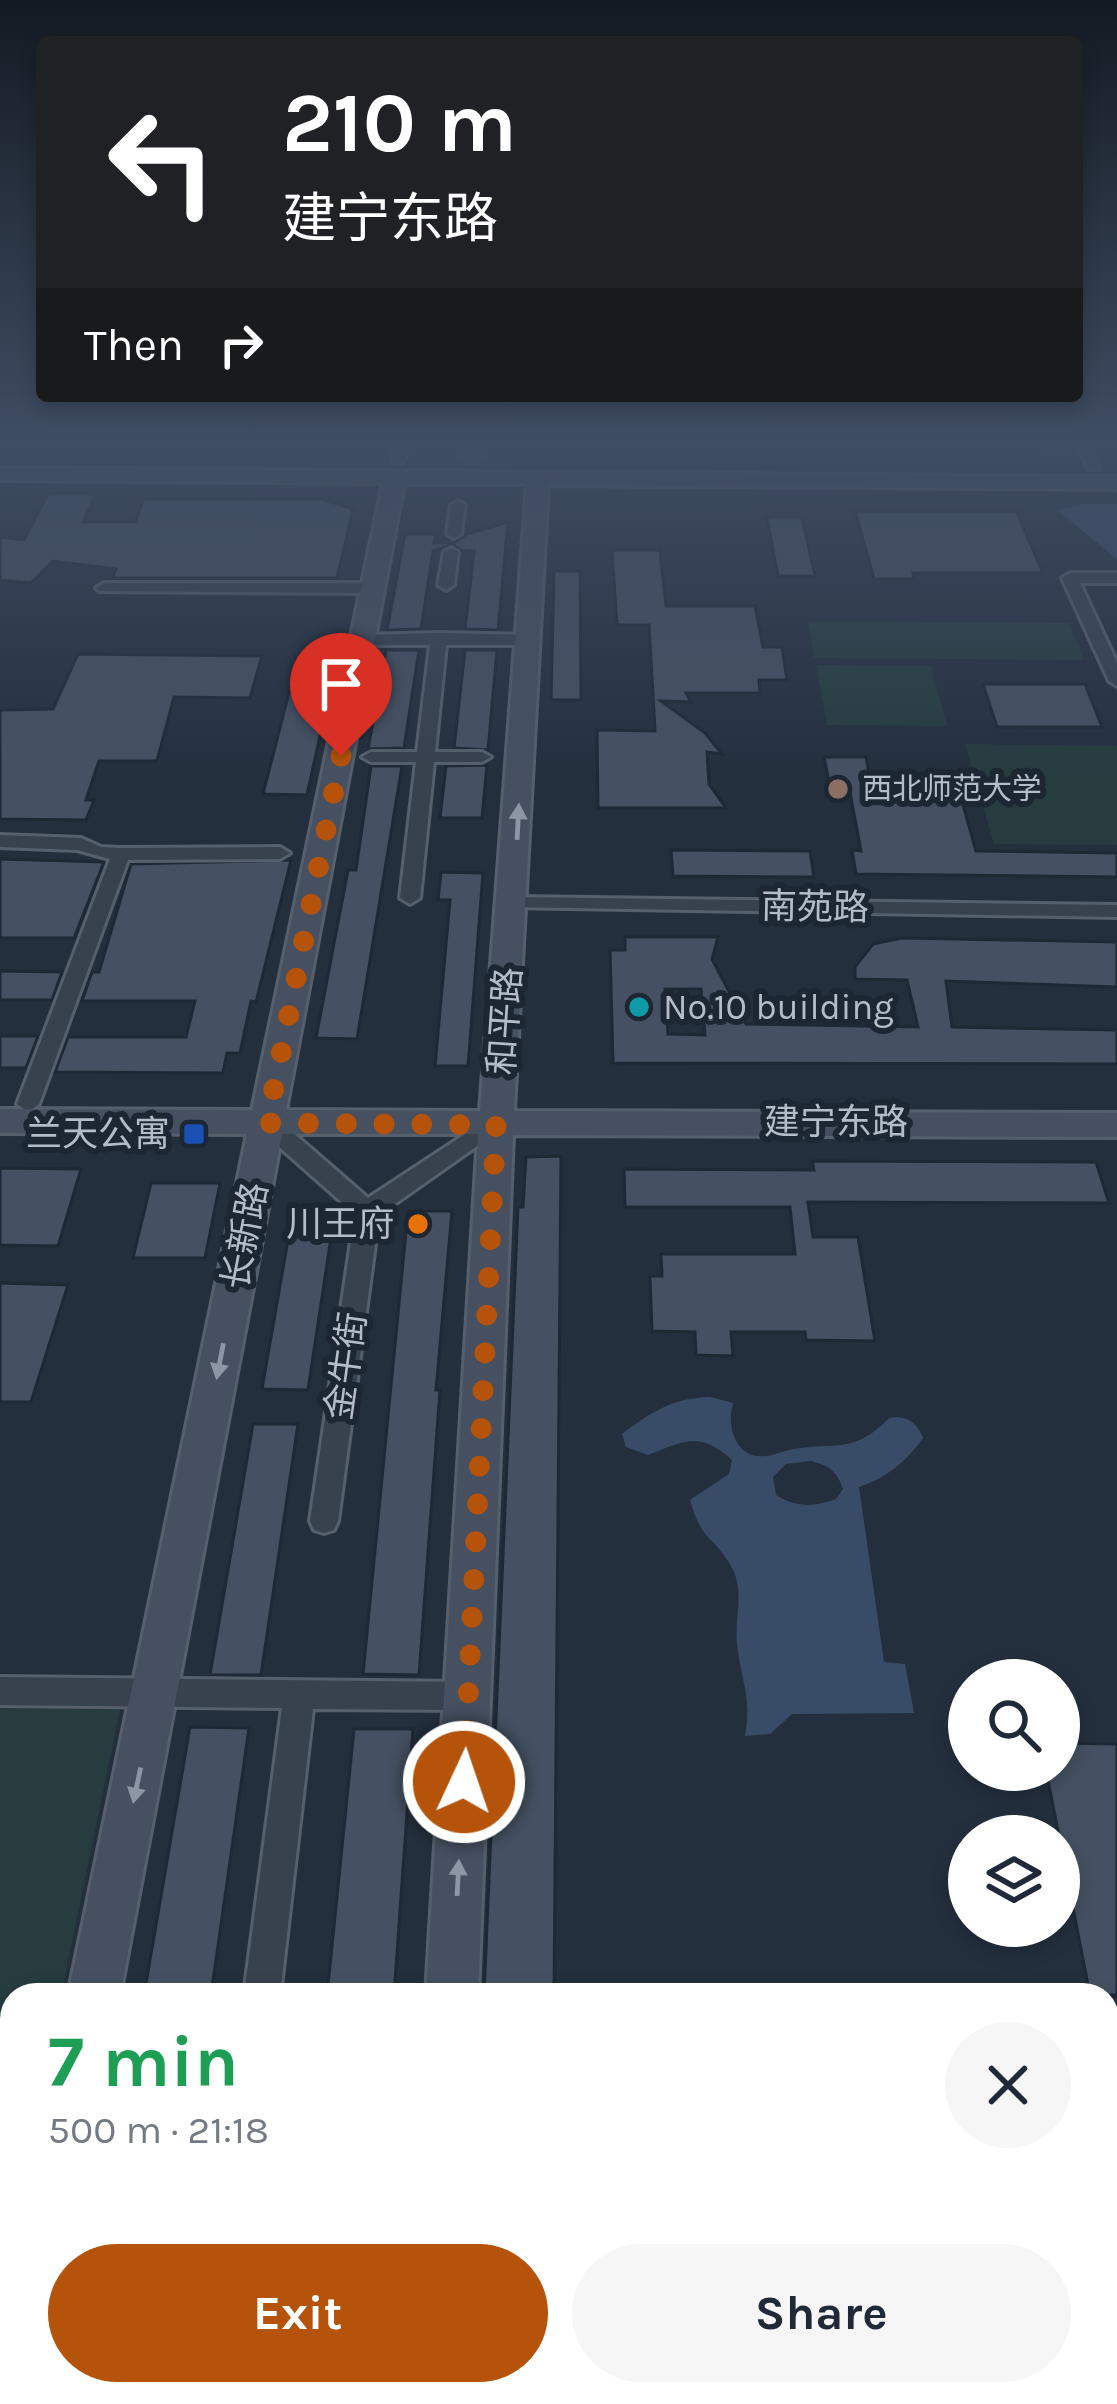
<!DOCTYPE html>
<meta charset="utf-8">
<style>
body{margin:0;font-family:Karla,"Noto Sans SC",sans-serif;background:#f6f6f7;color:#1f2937;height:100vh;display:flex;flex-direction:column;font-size:45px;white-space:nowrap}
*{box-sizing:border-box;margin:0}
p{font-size:39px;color:#747a83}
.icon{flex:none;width:66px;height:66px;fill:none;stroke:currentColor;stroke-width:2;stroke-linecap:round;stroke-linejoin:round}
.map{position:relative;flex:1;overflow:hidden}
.drawer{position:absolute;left:0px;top:1983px;width:1119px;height:423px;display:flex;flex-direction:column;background:#fff;border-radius:36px 36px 0 0;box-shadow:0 6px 18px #0003}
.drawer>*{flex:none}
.hud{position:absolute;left:36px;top:36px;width:1047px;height:366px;border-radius:12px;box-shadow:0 6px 18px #0003;background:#202124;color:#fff;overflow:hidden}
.tools{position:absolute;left:948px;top:1659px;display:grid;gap:24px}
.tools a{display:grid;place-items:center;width:132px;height:132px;border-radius:50%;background:#fff;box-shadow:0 6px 18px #0003;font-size:60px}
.pin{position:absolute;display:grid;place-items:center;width:102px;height:102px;color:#fff;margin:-123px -51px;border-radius:50% 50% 50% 0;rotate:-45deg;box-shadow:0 0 12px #0007}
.pin .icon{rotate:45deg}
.me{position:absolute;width:132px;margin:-66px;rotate:3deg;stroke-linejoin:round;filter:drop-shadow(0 0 9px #0008)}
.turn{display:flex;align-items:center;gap:42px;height:252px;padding:0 48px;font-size:54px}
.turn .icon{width:156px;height:156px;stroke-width:2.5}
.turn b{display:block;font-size:84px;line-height:102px}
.then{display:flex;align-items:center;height:114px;padding:0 48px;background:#0003;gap:24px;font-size:45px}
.round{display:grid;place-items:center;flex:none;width:126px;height:126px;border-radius:63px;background:#f6f6f7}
.head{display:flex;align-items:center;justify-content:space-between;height:204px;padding:0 48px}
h1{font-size:72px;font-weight:700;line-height:90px;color:#1e9e55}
.primary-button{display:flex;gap:24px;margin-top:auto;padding:24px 48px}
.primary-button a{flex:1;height:138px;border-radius:72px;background:#b45309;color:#fff;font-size:48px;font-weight:700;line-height:138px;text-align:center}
.primary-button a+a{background:#f6f6f7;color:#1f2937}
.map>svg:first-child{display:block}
.medical{fill:#32303f}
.green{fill:#263c3f}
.water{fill:#394c67;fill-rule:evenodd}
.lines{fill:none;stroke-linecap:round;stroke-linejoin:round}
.river{stroke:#394c67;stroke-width:39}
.building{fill:#455162;stroke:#1f2835;stroke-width:3;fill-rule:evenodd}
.street-casing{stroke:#565f6c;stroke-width:6}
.secondary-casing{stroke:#565f6c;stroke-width:6}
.street{fill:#38414e;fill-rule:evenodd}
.secondary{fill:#465061;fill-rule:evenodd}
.oneway{fill:#8e96a5}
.route{stroke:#b45309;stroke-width:21;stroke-dasharray:0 37.8}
.education-dot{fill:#8d6e63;stroke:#1d2633;stroke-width:4.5}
.culture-dot{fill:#0f9aa8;stroke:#1d2633;stroke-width:4.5}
.transit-dot{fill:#1a4fb4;stroke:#1d2633;stroke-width:4.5}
.food-dot{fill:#e8710a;stroke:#1d2633;stroke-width:4.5}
.labels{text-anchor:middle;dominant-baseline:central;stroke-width:12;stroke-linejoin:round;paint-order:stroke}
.far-poi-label{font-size:30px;fill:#b4bcc9;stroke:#1d2633;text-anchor:start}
.street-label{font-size:36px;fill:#b4bcc9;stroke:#1d2633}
.poi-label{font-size:36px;fill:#b4bcc9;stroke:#1d2633;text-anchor:end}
</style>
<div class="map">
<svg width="1117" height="2404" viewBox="0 0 1117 2404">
<rect width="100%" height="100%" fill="#242f3e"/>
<polygon class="medical" points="547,440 1081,440 1089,455 547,447"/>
<g class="green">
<polygon points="577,468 1117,472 1117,478 577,474"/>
<polygon points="808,621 1069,623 1084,660 814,658"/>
<polygon points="816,665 931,666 947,726 827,725"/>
<polygon points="965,744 1117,746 1117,845 994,844"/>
<polygon points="0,1707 120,1710 61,1995 12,1995 12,2234 0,2292"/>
</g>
<g class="water">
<polygon points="1085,504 1117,504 1117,559 1057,510"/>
<path d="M710 1397 733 1403C726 1427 736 1460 766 1456 776 1455 785 1450 794 1449 838 1442 854 1454 889 1418 906 1415 917 1422 923 1438 906 1462 886 1478 859 1487L884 1662 905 1664 914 1713 792 1714 770 1734 745 1736C752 1694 741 1682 737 1643 734 1614 747 1589 728 1561 709 1532 702 1541 690 1500L729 1474 732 1460C699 1430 684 1441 648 1455L626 1447 622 1434C651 1412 673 1398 710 1397ZM811 1461C828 1465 838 1472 843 1489L836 1499C815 1507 796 1508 776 1495L773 1477 786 1464Z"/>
</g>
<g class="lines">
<polyline class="river" points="472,447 472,440"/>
</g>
<g class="building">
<polygon points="48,494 96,494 83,522 135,522 144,499 322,499 353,509 337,578 112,578 116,569 53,561 31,583 0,580 0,537 24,540"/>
<polygon points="855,511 1016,511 1043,573 913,573 914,579 874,579"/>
<polygon points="767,517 802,517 815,576 778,576"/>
<polygon points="508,522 498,630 465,629 474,551 462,551 453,544 433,551 421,629 387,630 405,534 436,534 434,543 456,542 466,534"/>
<polygon points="612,550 660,550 666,606 755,606 763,647 782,647 787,680 759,680 760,693 686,693 691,702 661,701 705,733 722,754 707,752 709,784 726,808 598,808 597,730 655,731 649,625 617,625"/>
<polygon points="554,571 580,571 581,700 551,700"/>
<polygon points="386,650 419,650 404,748 368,749"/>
<polygon points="465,650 497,650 488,750 454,748"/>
<polygon points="78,654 262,656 250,698 174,697 157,761 99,761 86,800 94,800 86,820 0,819 0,710 53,709"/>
<polygon points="293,677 333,677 307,795 263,794"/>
<polygon points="983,684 1085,684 1102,727 997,727"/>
<polygon points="824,757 866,757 869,773 954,773 976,851 1117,853 1117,877 856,874 852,850 861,851 848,782 829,782"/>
<polygon points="487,765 482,818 440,818 446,766"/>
<polygon points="371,766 402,766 357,1039 316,1038 348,870 356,870"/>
<polygon points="671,850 810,851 814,877 673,876"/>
<polygon points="0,859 104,862 74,938 0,938"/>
<polygon points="291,860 256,1002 251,1001 240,1053 227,1053 223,1073 55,1072 68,1037 186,1037 195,1001 82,1001 92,972 99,972 131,864"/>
<polygon points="441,872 483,873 468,1066 435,1066 450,900 438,900"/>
<path d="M625 937H718L712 959 746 1024 918 1027 907 980 855 979V967L873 944 902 938 1117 942V987L946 981 952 1027 1117 1030V1064L613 1063 610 950H625ZM665 989H701L705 1035 668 1034Z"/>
<polygon points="0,971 62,972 52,1000 0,1000"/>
<polygon points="0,1036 38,1036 26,1068 0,1068"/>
<polygon points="561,1156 554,1995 484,1995 518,1207 523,1207 526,1157"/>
<polygon points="812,1161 1096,1162 1109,1203 808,1202 813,1237 858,1237 875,1341 806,1340 805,1332 731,1332 733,1356 696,1355 695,1332 652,1331 650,1276 662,1276 661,1254 795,1254 790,1207 625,1207 624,1169 814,1170"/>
<polygon points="0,1168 81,1169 58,1246 0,1245"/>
<polygon points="151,1183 220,1183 205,1258 133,1258"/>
<polygon points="293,1211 335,1211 308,1390 262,1389"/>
<polygon points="408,1211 452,1211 436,1390 440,1390 419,1675 363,1674"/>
<polygon points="0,1283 68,1285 31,1402 0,1402"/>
<polygon points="253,1424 298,1424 261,1675 210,1675"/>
<polygon points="190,1727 249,1728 211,1995 144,1995"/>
<polygon points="354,1729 413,1729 394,1995 327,1995"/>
<polygon points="1059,1743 1117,1744 1117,1995 1090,1995 1046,1770 1059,1770"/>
</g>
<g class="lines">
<defs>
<g id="street">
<polygon points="403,440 418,440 402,463 392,463 392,452"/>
<polygon points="1074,440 1088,440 1099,469 1089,469"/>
<polygon points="458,501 465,505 461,534 454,538 447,534 451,505"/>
<polygon points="451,548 458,552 454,585 446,590 438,585 444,552"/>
<polygon points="1070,573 1117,573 1117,583 1080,583 1117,663 1117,686 1109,681 1062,578"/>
<polygon points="104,583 374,583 382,588 374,593 99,591 96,588"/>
<polygon points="439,633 528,635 536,640 528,645 446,645 435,752 482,752 491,757 482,762 434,762 420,898 410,904 400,898 416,762 371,762 362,757 371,752 417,752 430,645 364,645 356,640 364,635"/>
<polygon points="0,835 81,838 101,847 121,848 280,847 290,853 280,859 128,860 39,1104 28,1112 17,1104 110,859 77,850 0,847"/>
<polygon points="513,897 1117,905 1117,917 506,907 503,903"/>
<polygon points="267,1115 275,1117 368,1198 488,1119 496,1117 507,1125 379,1215 338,1521 334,1530 324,1533 314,1530 310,1521 355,1214 259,1129 256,1123 259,1117"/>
<polygon points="0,1677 468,1682 479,1686 483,1696 479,1706 468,1710 313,1709 280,1995 244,1995 282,1708 0,1705"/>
<polygon points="192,2394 232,2394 231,2404 191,2404"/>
</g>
<g id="secondary">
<path d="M0 468 1117 477V489L548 485 514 1111 1117 1113V1137L513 1135 478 1995H426L478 1134H282L120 1995H68L247 1134 0 1133V1109L252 1110 383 483 0 480ZM404 484H527L480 1111 286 1110Z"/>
<polygon points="12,2364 12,2394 43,2394 42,2404 0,2404 0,2369"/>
<polygon points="400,2394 460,2394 460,2404 398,2404"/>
</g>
</defs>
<use href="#street" class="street-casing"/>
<use href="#secondary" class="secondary-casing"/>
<use href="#street" class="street"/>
<use href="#secondary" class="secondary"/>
</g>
<defs><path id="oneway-solid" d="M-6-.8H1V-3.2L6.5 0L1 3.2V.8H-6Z" transform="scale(3)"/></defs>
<g class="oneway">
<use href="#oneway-solid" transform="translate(518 822) rotate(-87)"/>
<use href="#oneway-solid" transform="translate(220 1361) rotate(101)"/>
<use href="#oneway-solid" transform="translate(137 1785) rotate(102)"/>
<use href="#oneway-solid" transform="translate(458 1878) rotate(-87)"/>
</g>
<linearGradient id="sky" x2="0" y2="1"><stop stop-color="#141a22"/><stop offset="0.57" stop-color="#3f4d63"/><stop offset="1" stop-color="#3f4d63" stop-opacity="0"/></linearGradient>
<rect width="1117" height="776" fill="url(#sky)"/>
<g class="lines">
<polyline class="route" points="341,756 267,1123 496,1125 464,1782"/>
</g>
<circle class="education-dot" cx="838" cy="789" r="12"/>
<circle class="culture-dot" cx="639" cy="1007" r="12"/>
<rect class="transit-dot" x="182" y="1122" width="24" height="24" rx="6"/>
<circle class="food-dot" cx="418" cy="1224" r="12"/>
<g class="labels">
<g class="far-poi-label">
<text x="862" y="789">西北师范大学</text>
</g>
<g class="street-label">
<text transform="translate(815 907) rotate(1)">南苑路</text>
<text transform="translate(505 1021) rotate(-86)">和平路</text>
<text x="836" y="1122">建宁东路</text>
<text transform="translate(245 1236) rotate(-79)">长新路</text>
<text transform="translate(346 1366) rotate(-82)">金牛街</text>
</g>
<g class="poi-label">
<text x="663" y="1007" text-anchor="start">No.10 building</text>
<text x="170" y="1134">兰天公寓</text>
<text x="394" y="1224">川王府</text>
</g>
</g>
</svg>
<div class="tools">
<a><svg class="icon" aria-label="search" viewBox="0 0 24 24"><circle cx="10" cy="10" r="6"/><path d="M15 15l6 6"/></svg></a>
<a><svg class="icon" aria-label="layers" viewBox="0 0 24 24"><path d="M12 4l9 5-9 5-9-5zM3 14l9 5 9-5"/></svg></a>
</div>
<div class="pin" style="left:341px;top:756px;background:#d93025"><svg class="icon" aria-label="arrive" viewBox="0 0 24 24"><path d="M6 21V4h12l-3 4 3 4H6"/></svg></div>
<svg class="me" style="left:464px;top:1782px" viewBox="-20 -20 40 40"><circle r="17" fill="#b45309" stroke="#fff" stroke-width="3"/><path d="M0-11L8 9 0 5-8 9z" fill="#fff"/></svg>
<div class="hud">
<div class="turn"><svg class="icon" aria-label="left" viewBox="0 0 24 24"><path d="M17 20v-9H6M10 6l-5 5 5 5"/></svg><div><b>210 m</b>建宁东路</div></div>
<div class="then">Then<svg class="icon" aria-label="right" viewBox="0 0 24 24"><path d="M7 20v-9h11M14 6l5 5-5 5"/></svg></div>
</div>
<section class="drawer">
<div class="head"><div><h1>7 min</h1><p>500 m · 21:18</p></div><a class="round"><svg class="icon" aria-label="close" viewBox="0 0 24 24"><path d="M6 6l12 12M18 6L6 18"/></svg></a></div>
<div class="primary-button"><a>Exit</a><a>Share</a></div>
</section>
</div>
